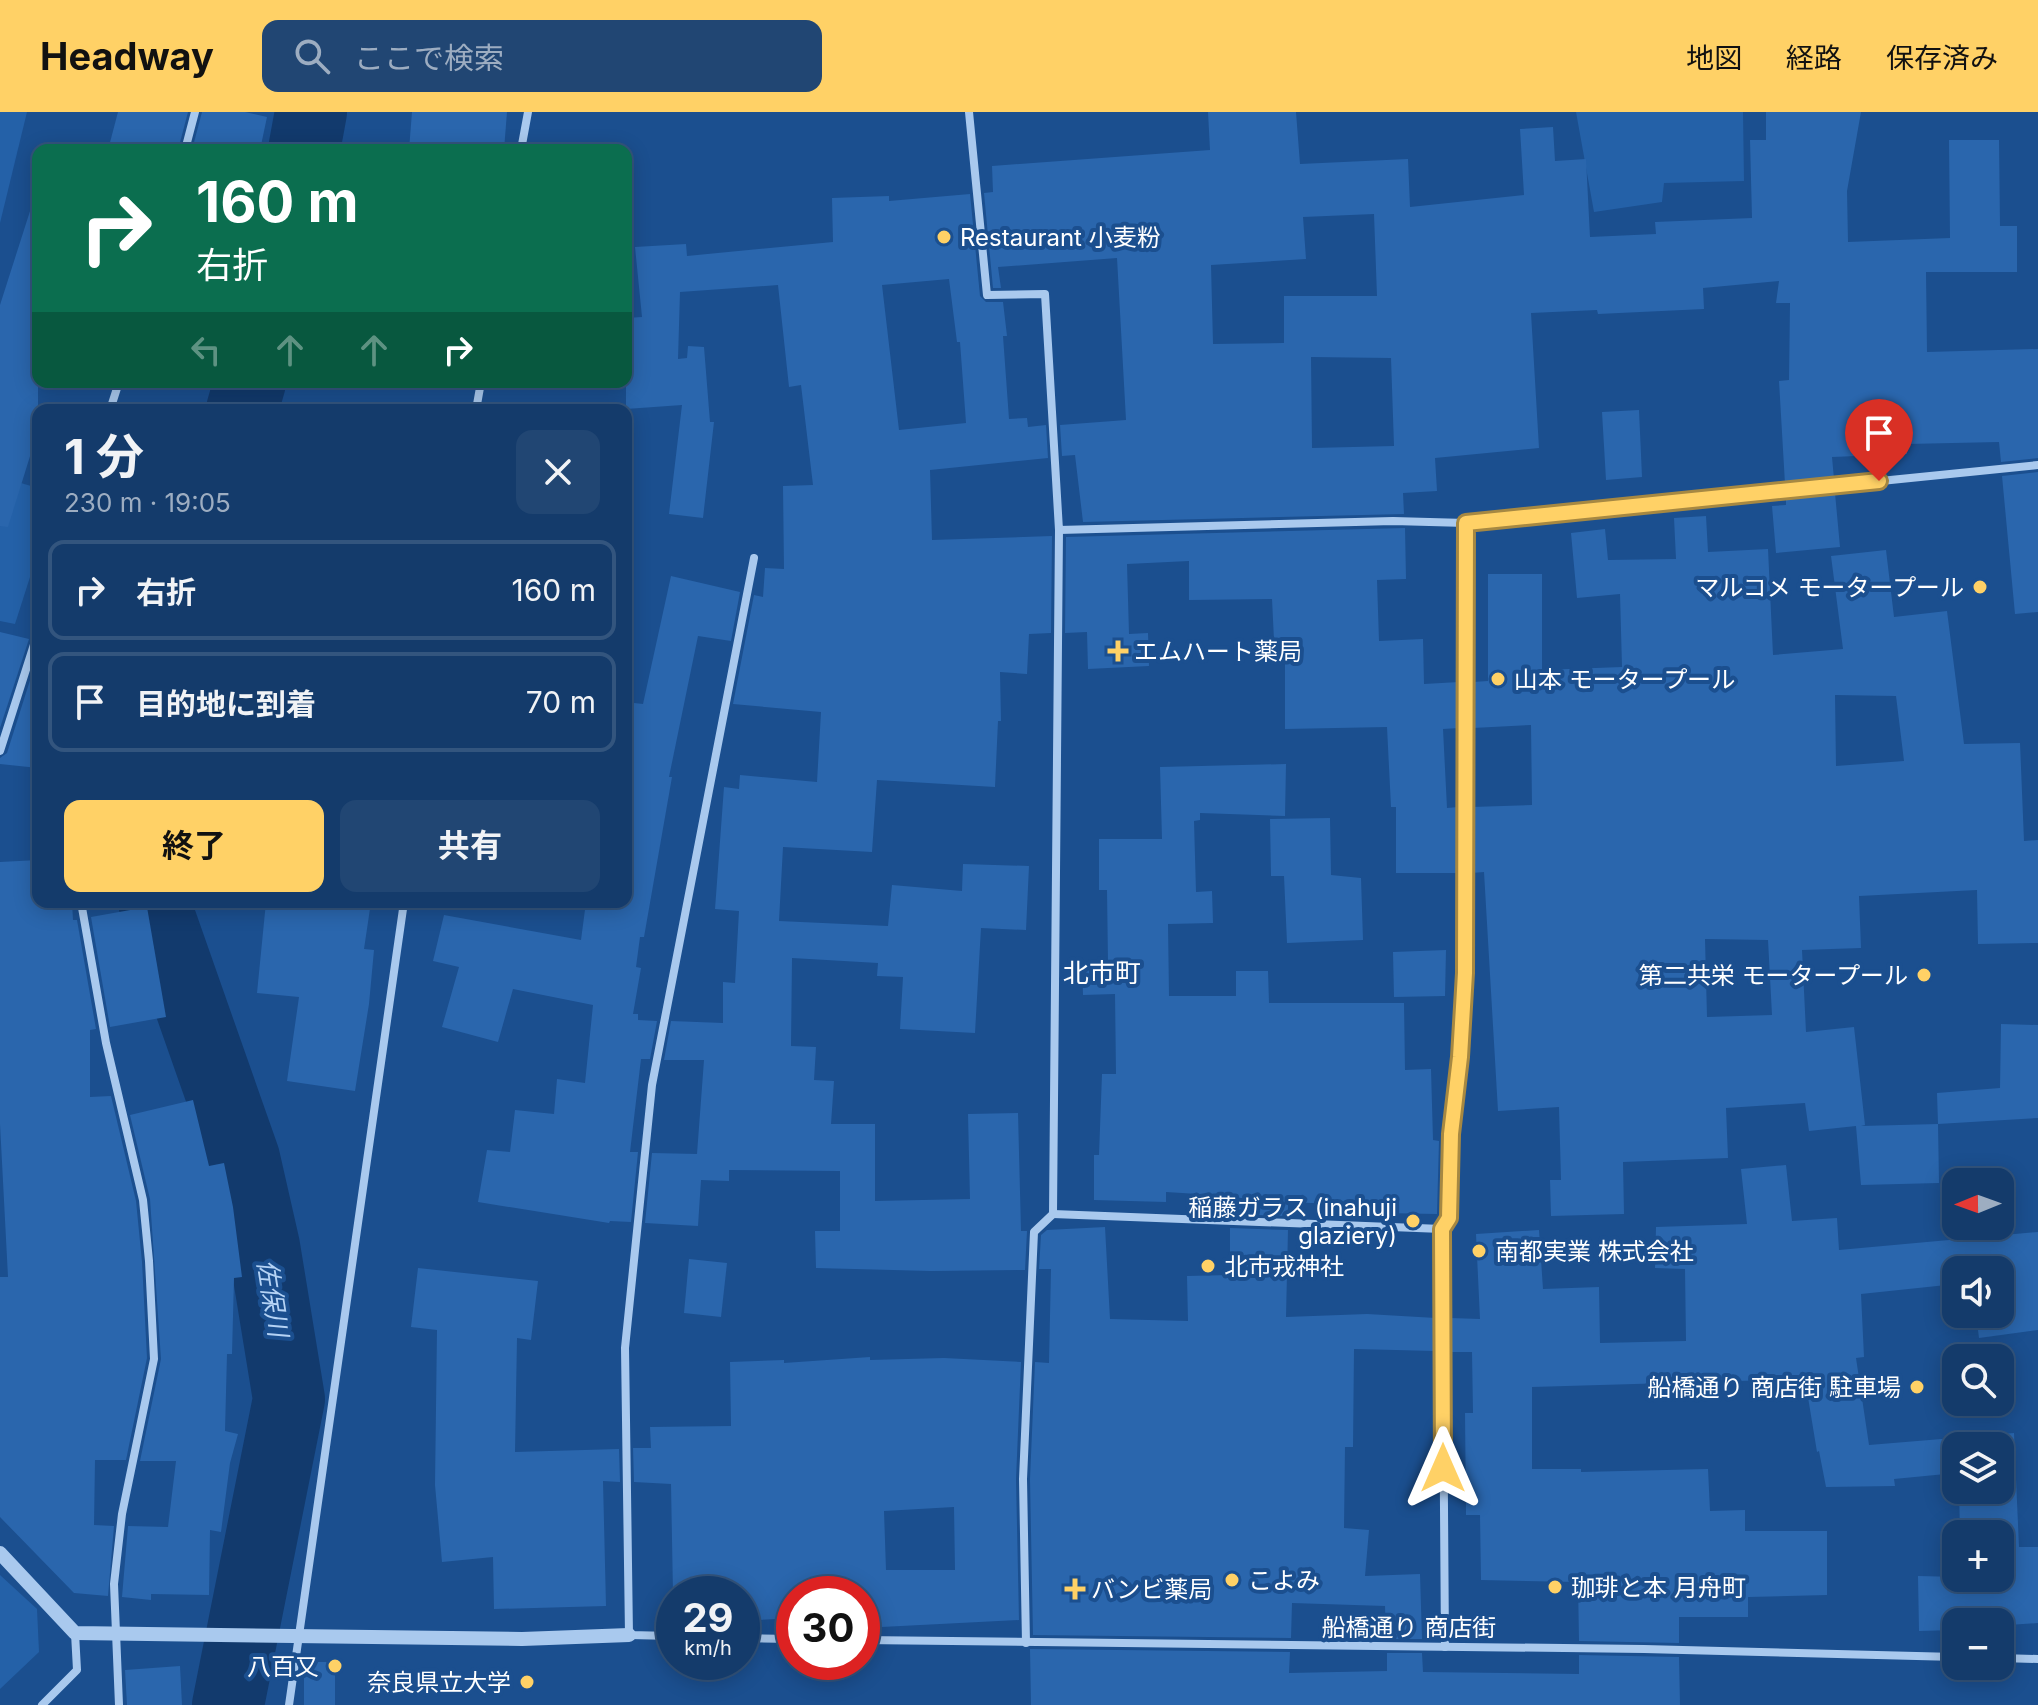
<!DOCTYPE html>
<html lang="ja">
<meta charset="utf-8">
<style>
body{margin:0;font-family:Inter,"Noto Sans JP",sans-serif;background:#214673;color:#f1f3f6;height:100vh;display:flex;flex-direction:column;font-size:30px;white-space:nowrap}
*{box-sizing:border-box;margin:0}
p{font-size:26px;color:#9dadc1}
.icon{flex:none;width:44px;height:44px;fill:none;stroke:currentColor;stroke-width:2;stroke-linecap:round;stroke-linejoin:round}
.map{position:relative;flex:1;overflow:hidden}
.side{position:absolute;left:32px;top:292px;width:600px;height:504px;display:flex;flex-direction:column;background:#143b6b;border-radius:16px;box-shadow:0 4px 20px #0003,0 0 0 2px #33557e}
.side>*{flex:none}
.guide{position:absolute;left:32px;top:32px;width:600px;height:244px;border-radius:16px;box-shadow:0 4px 20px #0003,0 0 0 2px #33557e;background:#0b6e4f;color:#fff;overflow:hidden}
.needle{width:52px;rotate:269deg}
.buttons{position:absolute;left:1942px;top:1056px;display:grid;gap:16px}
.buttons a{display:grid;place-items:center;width:72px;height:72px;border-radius:16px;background:#143b6b;box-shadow:0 4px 20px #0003,0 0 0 2px #33557e;font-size:40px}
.speed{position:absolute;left:656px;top:1464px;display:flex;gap:16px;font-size:40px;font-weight:700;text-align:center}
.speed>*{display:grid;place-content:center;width:104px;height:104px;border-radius:50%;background:#143b6b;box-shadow:0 4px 20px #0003,0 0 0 2px #33557e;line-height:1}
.speed small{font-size:20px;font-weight:400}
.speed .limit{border:12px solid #d22;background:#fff;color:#111}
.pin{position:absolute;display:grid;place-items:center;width:68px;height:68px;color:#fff;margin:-82px -34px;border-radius:50% 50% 50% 0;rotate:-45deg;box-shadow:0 0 8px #0007}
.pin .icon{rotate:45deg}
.me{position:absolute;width:88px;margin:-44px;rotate:0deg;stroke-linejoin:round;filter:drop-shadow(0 0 6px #0008)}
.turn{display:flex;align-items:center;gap:28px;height:168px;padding:0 32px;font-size:36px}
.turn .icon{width:104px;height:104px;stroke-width:2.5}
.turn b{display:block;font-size:56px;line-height:68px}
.lanes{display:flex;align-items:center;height:76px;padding:0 32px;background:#0003;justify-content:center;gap:40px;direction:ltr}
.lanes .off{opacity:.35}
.round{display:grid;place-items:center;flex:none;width:84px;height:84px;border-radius:16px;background:#214673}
.summary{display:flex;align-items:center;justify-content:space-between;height:136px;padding:0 32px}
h1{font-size:48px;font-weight:700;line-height:60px}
.action{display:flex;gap:16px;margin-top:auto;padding:16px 32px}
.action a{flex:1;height:92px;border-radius:16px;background:#ffd166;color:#111;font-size:32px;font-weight:700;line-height:92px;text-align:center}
.action a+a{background:#214673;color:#f1f3f6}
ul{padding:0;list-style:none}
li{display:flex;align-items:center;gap:24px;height:100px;margin:0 16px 12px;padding:0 16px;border:4px solid #33557e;border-radius:16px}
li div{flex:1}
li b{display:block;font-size:30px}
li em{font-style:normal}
header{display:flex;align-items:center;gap:48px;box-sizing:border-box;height:112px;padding:0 40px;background:#ffd166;color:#111}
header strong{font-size:38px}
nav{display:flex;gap:44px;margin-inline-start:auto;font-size:28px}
.search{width:560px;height:72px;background:#214673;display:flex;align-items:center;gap:20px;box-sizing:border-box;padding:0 28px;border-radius:16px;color:#9dadc1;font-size:30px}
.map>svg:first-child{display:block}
.green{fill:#2461a8}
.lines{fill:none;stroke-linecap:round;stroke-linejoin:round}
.river{stroke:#123a6d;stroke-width:72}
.building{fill:#2a66ad;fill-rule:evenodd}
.minor{stroke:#a9c9ee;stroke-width:8}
.tertiary{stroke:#a9c9ee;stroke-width:14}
.route-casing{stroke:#a68842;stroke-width:20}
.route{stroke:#ffd166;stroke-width:14}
.poi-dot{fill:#ffd166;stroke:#1b4f8f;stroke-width:3}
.labels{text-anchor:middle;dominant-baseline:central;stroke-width:8;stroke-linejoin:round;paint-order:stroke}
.poi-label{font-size:24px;fill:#fff;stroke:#1b4f8f;text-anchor:start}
.street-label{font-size:24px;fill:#fff;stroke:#1b4f8f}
.neighbourhood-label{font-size:26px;fill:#fff;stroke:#1b4f8f}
.water-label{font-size:26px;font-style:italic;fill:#b5d3f5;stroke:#1b4f8f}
</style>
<header>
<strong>Headway</strong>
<div class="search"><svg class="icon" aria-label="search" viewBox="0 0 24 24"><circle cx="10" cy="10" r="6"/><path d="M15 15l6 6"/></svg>ここで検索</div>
<nav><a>地図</a><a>経路</a><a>保存済み</a></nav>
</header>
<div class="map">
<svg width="2038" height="1593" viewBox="0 0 2038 1593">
<rect width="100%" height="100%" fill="#1b4f8f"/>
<g class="green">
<polygon points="0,0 27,0 0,111"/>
<polygon points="1576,0 1743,0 1744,69 1664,71 1662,90 1594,100"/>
<polygon points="0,365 38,376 38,440 15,512 0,509"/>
<polygon points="0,1463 37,1497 39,1540 0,1577"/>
</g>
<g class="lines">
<g class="river">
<polyline points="304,38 311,0"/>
<polyline points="242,298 250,270"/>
<polyline points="154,790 244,1046 264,1134 289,1287 228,1593"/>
</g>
</g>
<g class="building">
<polygon points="118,0 188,0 178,38 108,38"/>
<polygon points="202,0 245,0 267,5 260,38 192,38"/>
<polygon points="412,0 507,0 504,38 409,38"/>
<path d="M1208 0H1296L1300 52 1408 47 1410 95 1524 83 1520 17 1553 15 1555 49 1586 47 1590 125 1656 122 1655 110 1752 106 1750 28H1766V0H1861L1847 79 1848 130 1950 126 1949 28H1999L2000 114H2017V160H1926L1927 240 2038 237V346L2001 350 1999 330 1907 332V342L1832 345 1834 367 1785 372 1779 269 1789 268 1790 191H1776L1779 169 1703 176 1704 197 1598 202 1597 198 1531 201 1539 336 1435 346 1437 379 1403 381 1404 402 1083 410 1075 343 1062 344 1060 313 1126 308 1117 146 998 155 1001 176H993L984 81 993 80 992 54 1210 38ZM1374 102 1377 184H1284V231L1213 232 1211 153 1306 147 1303 105ZM1311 245 1391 246 1394 334 1312 336Z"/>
<path d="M970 82 980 184 986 190H1003L1007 224H1003L1009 307 1027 306 1028 315 1046 313 1048 346 930 358 932 428 1052 424 1051 521 1029 522 1027 562 1000 560 1001 609H998L995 675 877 668 872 740 783 735 779 809 888 814 892 773 962 779 963 752 1029 754 1026 818 981 816 975 921 900 917 903 865 877 864 878 851 792 846 791 934 816 935 814 968 834 969 831 1012H875V1089L970 1087 968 1002 1018 1001 1021 1119H1027L1025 1158 931 1159 816 1156 815 1119H840V1059L729 1058V1069L701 1068 698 1114 645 1111 652 1041 697 1042 704 948H664L671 909 723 911V870L735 871 739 799 715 797 724 675 739 677 740 663 817 670 821 600 733 592 754 483 763 485 765 456 784 457 783 374 813 373 801 273 789 275 778 173 680 180 678 247 687 246 688 234 704 235 710 310H714L703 406 669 402 682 293 626 297V206L642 205 635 135 686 132 687 144 833 130 832 86 889 84V89ZM949 167 957 230H960L966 311 899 318 882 173Z"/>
<polygon points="31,96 38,97 38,343 31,341 8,415 0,414 0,193"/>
<polygon points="1639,298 1642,365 1606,368 1602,300"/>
<polygon points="2038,360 2038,500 2015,502 2002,364"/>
<polygon points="1835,381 1840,435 1776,441 1772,394 1786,393 1786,386"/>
<path d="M1706 404 1708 440 1768 437 1773 543 1843 537 1831 444 1886 438 1894 505 1947 499 1964 632 2020 631 2024 729 2038 728V831L1978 832 1977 778 1859 784 1861 836 1802 838 1806 920 1854 915 1865 1013 1861 1014 1938 1012 1939 1071 1861 1073 1856 1014 1809 1019 1805 991 1726 996 1728 1046 1623 1050 1624 1102 1551 1104 1550 1068H1561L1559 995 1498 999 1484 760 1472 761V695L1532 693 1531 613 1473 616V570L1488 569V462H1542V558L1622 555 1620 482 1577 486 1571 421 1605 417 1608 448 1676 447 1674 406ZM1835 583 1896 584 1904 649 1836 654ZM1705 827 1768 828 1772 903 1707 905Z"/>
<polygon points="1405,416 1406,467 1377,468 1379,529 1423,527 1424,572 1459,570 1459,616 1443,617 1447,696 1458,695 1458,761 1396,761 1396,695 1391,695 1387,615 1285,617 1285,528 1274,528 1272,487 1189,488 1189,449 1127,452 1129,522 1148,521 1149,554 1088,557 1087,520 1065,521 1066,425"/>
<polygon points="671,464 740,480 731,529 698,524 669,665 672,665 644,825 640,825 636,855 641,856 633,902 638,902 638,908 657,909 650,947 641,947 630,1040 638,1040 631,1110 610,1109 609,1111 478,1090 487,1038 510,1040 515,998 554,1002 557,967 585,971 593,893 513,877 498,930 442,915 459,855 433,849 444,803 581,828 586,790 626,790 626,628 634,591 643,592"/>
<polygon points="0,520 29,527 0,616"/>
<polygon points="38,543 38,656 0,652 0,646 7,641"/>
<polygon points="1286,652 1285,704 1200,701 1200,708 1194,709 1196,780 1212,779 1213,811 1168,812 1169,884 1236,884 1236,859 1268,859 1269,891 1404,891 1405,958 1431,957 1433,1028 1439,1029 1437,1102 1382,1101 1382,1094 1288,1090 1288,1104 1230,1102 1230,1084 1166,1080 1166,1090 1094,1088 1094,1043 1099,1043 1102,962 1116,962 1115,882 1083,883 1082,851 1108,851 1107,778 1099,778 1099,727 1162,727 1160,655"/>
<polygon points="1330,706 1331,763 1361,766 1363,828 1287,831 1284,764 1271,764 1270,707"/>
<polygon points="38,748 38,790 72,790 73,808 77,808 96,917 90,918 90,985 111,984 136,1089 142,1150 147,1246 126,1348 95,1348 94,1413 114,1414 108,1484 74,1481 0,1405 0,1165 8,1165 0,1012 0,750"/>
<polygon points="266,790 371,790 364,837 374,838 369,892 355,979 287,969 299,885 257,881"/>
<polygon points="147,795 166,905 110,915 91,805"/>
<polygon points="1446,838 1445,884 1394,885 1393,840"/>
<polygon points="2001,912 2038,913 2038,1006 1938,1012 1937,981 2000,976"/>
<polygon points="193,988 209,1054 224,1051 233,1095 242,1165 234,1166 232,1242 227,1242 225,1319 238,1322 230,1351 221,1420 210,1418 209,1483 151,1482 151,1488 122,1485 128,1414 168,1415 176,1349 140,1349 161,1247 150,1087 130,1003"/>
<polygon points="1786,1053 1792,1109 1837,1106 1839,1138 2038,1120 2038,1218 1979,1226 1976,1202 2000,1202 2000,1158 1956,1158 1956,1172 1861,1182 1864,1245 1856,1246 1869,1333 2014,1321 2019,1435 2038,1435 2038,1511 2008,1513 2009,1516 2000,1516 2000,1510 1956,1510 1955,1518 1919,1519 1918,1464 2000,1466 2000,1422 1960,1422 1959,1378 2000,1378 2000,1334 1956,1334 1956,1361 1894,1367 1895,1374 1826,1375 1819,1339 1817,1340 1805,1267 1532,1275 1532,1357 1581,1357 1581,1360 1708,1357 1710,1399 1745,1398 1745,1419 1827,1419 1827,1483 1748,1485 1748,1505 1679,1505 1679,1531 1579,1529 1578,1470 1481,1468 1480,1403 1466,1403 1465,1301 1473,1301 1472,1240 1450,1240 1450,1206 1480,1207 1476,1122 1539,1118 1543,1177 1599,1175 1600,1231 1686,1229 1685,1157 1655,1156 1656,1115 1747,1112 1741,1057"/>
<polygon points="1105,1115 1110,1207 1188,1209 1187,1164 1230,1163 1230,1116 1288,1118 1286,1205 1367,1202 1436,1206 1436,1239 1354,1237 1353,1335 1345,1335 1344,1416 1369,1418 1365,1464 1420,1462 1422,1527 1386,1527 1385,1494 1292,1491 1291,1526 1033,1523 1030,1367 1035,1250 1049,1251 1051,1157 1039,1157 1041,1123 1047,1118"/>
<polygon points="689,1147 727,1151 721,1205 684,1201"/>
<polygon points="418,1156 538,1169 531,1228 517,1226 515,1340 619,1337 620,1370 603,1369 606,1494 494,1497 493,1445 442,1450 435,1373 437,1218 411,1215"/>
<path d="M870 1245V1248L944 1246 1021 1250 1016 1367 1019 1508 862 1516V1482H794V1506L742 1509V1482H673L671 1372 634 1370 633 1336H651L650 1315 731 1314 730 1250 784 1248V1251ZM954 1395 955 1458H886L884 1399Z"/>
<polygon points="1030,1537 1290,1540 1289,1561 1387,1559 1387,1541 1422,1541 1423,1560 1579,1562 1579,1543 1679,1545 1680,1593 1031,1593"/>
<rect x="304" y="1550" width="31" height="43"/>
<polygon points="180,1554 182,1593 127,1593 125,1558"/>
</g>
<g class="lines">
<g class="minor">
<polyline points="969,0 987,183 1045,182 1059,418 1393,409 1466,411 2038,353"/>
<polyline points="185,38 195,0"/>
<polyline points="521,38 528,0"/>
<polyline points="110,298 119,270"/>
<polyline points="476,298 481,270"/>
<polyline points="0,639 38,520"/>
<polyline points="81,790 106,931 143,1088 149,1149 154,1247 122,1402 114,1472 119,1593"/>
<polyline points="1053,1102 1442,1117"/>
<polyline points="674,1524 629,1523 625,1236 652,973 754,446"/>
<polyline points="742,1526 794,1527"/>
<polyline points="862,1528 1644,1537 1956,1545"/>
<polyline points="1026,1531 1023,1367 1034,1120 1053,1102 1059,418"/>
<polyline points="1445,1535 1442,1117 1449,1106 1451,1022 1460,945 1465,861 1466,411"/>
<polyline points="2000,1546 2038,1547"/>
<polyline points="42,1593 77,1558 75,1521"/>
<polyline points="289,1593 404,790"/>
</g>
<polyline class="tertiary" points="0,1441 75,1521 522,1527 629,1523"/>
</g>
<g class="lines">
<defs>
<polyline id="route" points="1443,1356 1442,1117 1449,1106 1451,1022 1460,945 1465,861 1466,411 1879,369"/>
</defs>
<use href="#route" class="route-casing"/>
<use href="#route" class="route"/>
</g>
<g class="poi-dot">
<circle cx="944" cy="125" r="8"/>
<circle cx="1980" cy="475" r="8"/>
<path d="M1114 527h8v8h8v8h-8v8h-8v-8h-8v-8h8z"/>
<circle cx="1498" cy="567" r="8"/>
<circle cx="1924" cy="863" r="8"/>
<circle cx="1413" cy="1109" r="8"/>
<circle cx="1479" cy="1139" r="8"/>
<circle cx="1208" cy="1154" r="8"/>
<circle cx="1917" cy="1275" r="8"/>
<circle cx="1232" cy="1468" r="8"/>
<circle cx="1555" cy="1475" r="8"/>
<path d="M1071 1465h8v8h8v8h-8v8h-8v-8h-8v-8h8z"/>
<circle cx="335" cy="1554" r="8"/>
<circle cx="527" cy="1570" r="8"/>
</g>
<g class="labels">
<g class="poi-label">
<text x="960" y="125">Restaurant 小麦粉</text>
<text x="1964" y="475" text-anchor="end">マルコメ モータープール</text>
<text x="1134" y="539">エムハート薬局</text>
<text x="1514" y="567">山本 モータープール</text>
<text x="1908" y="863" text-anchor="end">第二共栄 モータープール</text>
<text x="1397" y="1095" text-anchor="end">稲藤ガラス (inahuji<tspan x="1397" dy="28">glaziery)</tspan></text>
<text x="1495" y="1139">南都実業 株式会社</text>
<text x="1224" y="1154">北市戎神社</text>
<text x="1901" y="1275" text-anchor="end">船橋通り 商店街 駐車場</text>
<text x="1248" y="1468">こよみ</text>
<text x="1571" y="1475">珈琲と本 月舟町</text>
<text x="1091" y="1477">バンビ薬局</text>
<text x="319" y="1554" text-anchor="end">八百又</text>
<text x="511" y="1570" text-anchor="end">奈良県立大学</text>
</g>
<g class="street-label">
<text x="1409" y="1515">船橋通り 商店街</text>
</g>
<g class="neighbourhood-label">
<text x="1102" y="860">北市町</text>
</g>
<g class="water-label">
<text transform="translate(273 1186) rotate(81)">佐保川</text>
</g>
</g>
</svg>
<div class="buttons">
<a><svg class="needle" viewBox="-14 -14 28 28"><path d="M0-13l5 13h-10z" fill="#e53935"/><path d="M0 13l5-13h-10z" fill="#9dadc1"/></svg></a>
<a><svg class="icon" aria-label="sound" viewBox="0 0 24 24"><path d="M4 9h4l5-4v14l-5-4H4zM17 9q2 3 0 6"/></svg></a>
<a><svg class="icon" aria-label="search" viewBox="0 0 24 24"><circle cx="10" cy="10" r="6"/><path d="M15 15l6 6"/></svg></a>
<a><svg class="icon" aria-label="layers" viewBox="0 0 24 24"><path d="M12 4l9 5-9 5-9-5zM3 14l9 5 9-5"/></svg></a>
<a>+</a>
<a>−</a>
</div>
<div class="speed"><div>29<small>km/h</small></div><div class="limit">30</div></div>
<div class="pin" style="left:1879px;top:369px;background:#d93025"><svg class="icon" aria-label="arrive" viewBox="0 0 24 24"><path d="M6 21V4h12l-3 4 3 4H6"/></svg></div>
<svg class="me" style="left:1443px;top:1356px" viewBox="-20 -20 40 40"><path d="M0-17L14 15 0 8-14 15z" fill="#ffd166" stroke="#fff" stroke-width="4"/></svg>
<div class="guide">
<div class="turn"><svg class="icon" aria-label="right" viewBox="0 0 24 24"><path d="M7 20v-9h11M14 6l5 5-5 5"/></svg><div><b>160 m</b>右折</div></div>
<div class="lanes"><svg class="icon off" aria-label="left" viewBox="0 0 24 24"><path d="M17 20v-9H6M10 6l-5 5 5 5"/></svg><svg class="icon off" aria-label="ahead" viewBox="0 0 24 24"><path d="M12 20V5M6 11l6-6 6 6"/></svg><svg class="icon off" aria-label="ahead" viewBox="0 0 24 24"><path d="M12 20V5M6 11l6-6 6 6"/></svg><svg class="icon" aria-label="right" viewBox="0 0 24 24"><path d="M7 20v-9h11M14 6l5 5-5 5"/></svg></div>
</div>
<section class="side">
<div class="summary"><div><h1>1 分</h1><p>230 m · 19:05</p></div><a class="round"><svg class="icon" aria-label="close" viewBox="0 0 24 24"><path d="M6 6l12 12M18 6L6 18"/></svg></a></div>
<ul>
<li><svg class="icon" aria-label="right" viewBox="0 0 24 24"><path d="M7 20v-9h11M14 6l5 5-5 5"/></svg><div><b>右折</b></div><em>160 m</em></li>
<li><svg class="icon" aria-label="arrive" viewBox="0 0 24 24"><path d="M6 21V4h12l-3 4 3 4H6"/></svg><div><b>目的地に到着</b></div><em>70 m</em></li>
</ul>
<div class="action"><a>終了</a><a>共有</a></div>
</section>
</div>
